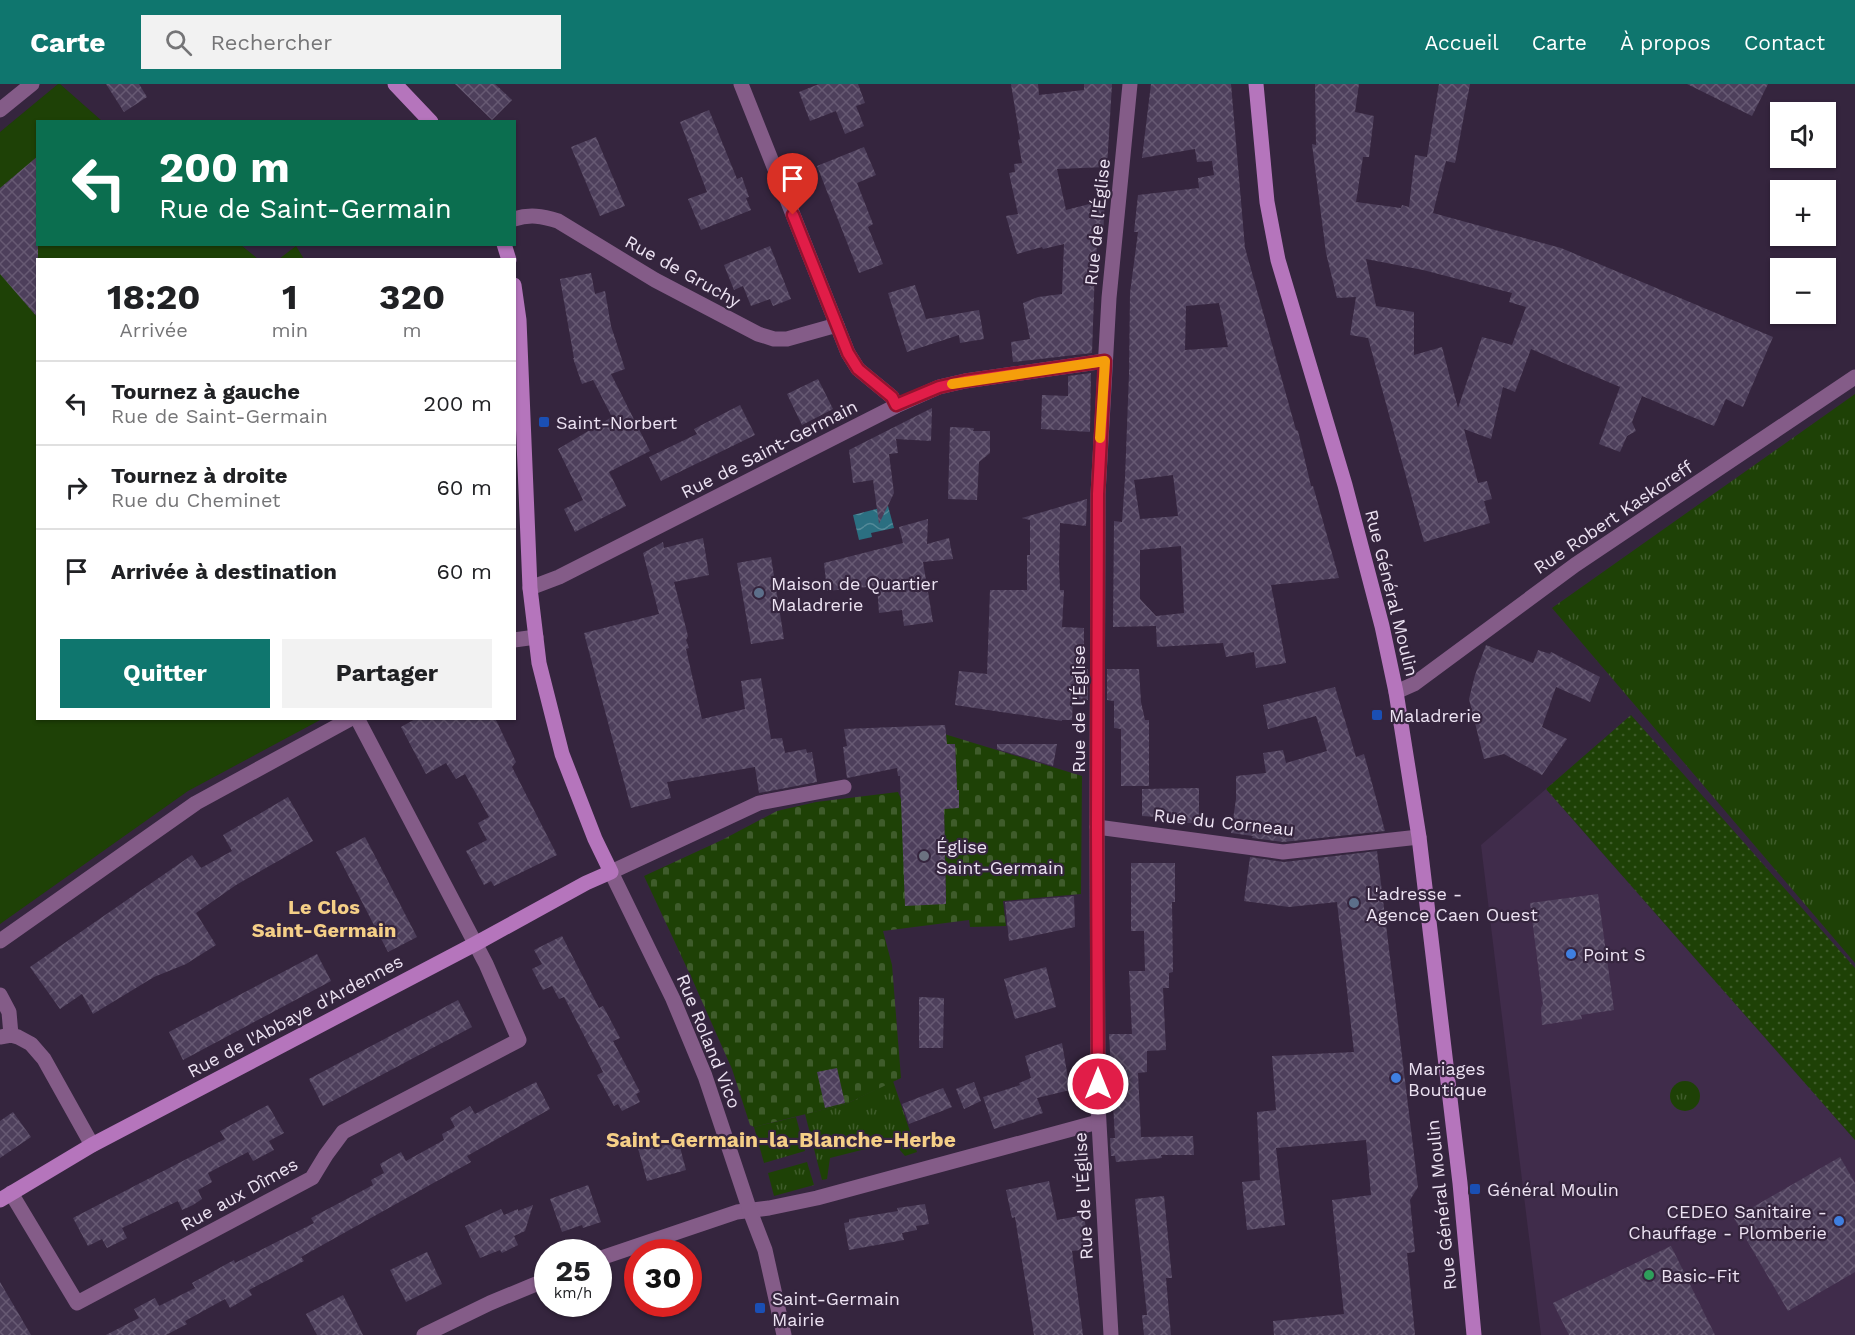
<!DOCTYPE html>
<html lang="fr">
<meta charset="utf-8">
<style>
body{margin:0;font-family:"Work Sans",sans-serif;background:#f2f2f2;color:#202124;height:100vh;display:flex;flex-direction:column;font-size:22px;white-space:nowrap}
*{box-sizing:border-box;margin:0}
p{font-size:20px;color:#757577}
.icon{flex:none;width:33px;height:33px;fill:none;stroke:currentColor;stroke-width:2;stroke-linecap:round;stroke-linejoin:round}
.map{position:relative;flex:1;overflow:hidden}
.side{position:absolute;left:36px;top:174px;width:480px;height:462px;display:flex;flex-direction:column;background:#fff;border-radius:0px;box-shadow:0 2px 4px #0004}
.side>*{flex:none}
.top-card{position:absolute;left:36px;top:36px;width:480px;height:126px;border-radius:0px;box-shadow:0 2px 4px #0004;background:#0b6e4f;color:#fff;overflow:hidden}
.fabs{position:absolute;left:1770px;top:18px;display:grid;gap:12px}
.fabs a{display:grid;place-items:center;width:66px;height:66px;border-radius:0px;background:#fff;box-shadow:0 2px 4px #0004;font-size:30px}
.speed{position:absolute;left:534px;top:1155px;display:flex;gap:12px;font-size:30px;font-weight:700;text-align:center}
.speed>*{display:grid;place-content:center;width:78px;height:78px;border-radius:50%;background:#fff;box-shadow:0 2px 4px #0004;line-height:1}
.speed small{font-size:15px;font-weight:400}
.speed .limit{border:9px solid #d22;background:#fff;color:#111}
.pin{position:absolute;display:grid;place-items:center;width:51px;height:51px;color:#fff;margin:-62px -26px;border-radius:50% 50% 50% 0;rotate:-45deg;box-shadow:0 0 6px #0007}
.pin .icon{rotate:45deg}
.me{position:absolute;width:66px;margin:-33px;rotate:0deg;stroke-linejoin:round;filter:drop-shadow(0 0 4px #0008)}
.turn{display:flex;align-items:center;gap:21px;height:126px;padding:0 24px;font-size:27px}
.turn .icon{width:78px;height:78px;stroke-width:2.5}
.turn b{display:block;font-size:42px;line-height:51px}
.eta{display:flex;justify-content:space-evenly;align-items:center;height:102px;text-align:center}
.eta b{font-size:36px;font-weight:700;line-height:42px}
.cta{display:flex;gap:12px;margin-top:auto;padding:12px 24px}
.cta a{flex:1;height:69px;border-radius:0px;background:#0f766e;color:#fff;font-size:24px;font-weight:700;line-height:69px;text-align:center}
.cta a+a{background:#f2f2f2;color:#202124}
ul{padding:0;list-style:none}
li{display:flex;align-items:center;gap:18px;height:84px;padding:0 24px;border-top:2px solid #e0e0e0}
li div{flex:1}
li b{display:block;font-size:22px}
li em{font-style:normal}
header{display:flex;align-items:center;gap:36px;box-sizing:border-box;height:84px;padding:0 30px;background:#0f766e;color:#fff}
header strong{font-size:28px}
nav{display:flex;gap:33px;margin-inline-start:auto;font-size:21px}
.search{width:420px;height:54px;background:#f2f2f2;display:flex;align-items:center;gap:15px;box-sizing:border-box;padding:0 21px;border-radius:0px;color:#757577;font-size:22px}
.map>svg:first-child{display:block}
.built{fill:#402c4b}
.grass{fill:url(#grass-tufts)}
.cemetery{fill:url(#cemetery-stones)}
.garden{fill:url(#garden-dots)}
.pitch{fill:#1e4106}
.water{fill:url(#water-waves)}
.building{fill:url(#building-cross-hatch);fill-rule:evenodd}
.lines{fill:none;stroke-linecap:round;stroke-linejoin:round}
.street{stroke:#845c88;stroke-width:15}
.secondary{stroke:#b575bc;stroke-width:15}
.route-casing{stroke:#92132f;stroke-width:15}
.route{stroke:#e11d48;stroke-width:10}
.slow{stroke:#f59e0b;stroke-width:10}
.transit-dot{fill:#1a4fb4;stroke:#35253e;stroke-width:2}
.service-dot{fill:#5c6f8a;stroke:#35253e;stroke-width:2}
.worship-dot{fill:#6b7280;stroke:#35253e;stroke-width:2}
.shop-dot{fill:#3f7fe0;stroke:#35253e;stroke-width:2}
.leisure-dot{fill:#2e9e5b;stroke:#35253e;stroke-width:2}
.labels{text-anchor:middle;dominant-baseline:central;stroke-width:4.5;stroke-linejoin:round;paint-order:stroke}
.street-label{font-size:18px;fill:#ece2f2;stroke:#35253e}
.poi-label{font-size:18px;fill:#ece2f2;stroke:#35253e;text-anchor:start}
.neighbourhood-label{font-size:20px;font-weight:bold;fill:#f5cf87;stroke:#35253e}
.quarter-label{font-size:21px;font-weight:bold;fill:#f5cf87;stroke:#35253e}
</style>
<header>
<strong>Carte</strong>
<div class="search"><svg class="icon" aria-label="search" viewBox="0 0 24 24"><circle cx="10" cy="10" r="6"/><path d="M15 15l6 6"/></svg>Rechercher</div>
<nav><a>Accueil</a><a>Carte</a><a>À propos</a><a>Contact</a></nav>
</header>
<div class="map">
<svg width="1855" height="1251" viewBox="0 0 1855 1251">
<defs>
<pattern id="grass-tufts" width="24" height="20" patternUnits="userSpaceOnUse" patternTransform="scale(1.5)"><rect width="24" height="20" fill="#1e4106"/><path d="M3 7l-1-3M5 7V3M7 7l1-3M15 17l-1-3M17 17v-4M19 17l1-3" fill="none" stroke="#3f5c2b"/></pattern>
<pattern id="cemetery-stones" width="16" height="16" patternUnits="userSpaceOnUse" patternTransform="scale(1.5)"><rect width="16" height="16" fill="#1e4106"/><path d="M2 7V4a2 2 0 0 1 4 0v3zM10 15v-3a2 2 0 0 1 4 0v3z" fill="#3f5c2b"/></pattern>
<pattern id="garden-dots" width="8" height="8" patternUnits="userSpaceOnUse" patternTransform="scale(1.5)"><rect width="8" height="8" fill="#1e4106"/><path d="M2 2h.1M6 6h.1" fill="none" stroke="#3f5c2b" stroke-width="1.8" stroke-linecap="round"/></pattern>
<pattern id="water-waves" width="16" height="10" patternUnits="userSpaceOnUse" patternTransform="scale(1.5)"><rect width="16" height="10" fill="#2b6f81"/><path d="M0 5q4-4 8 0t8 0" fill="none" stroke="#548a99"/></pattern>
<pattern id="building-cross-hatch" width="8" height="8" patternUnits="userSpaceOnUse" patternTransform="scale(1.5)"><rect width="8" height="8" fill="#4d3f5b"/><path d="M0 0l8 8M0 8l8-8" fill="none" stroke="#675a73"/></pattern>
</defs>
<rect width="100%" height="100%" fill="#35253e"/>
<polygon class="built" points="1546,705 1855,1056 1855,1251 1541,1251 1481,761"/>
<g class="grass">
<polygon points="1855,310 1855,879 1552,524"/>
<circle cx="1685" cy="1012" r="15"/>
<polygon points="893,997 917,1068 905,1072 893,1058 830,1074 827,1095 822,1096 805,1030 846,1020"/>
<polygon points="796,1033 805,1067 764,1079 754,1043"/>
<polygon points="807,1078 814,1101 774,1112 768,1089"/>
</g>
<polygon class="cemetery" points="941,649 1082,692 1081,810 1003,817 1006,842 970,843 969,836 883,847 892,881 901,994 846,1020 754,1043 750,1041 732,985 693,897 644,792 722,756 777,727 816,718 898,708 946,819 944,725 959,723 959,706 957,706 955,661 934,661"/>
<polygon class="garden" points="1631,631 1855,884 1855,1056 1546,705"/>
<g class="pitch">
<polygon points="58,0 60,0 102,37 38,38 38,160 241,161 258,175 38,176 38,634 322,635 188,707 0,840 0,48"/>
<polygon points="296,162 304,175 279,175"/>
</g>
<polygon class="water" points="888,422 894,444 871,449 872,453 859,456 853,431"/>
<g class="building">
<polygon points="106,0 139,0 147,13 124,28"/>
<polygon points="455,0 495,0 512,16 492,36"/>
<polygon points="819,0 858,0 865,19 856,22 864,42 845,50 836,27 810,37 799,8"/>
<polygon points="1011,0 1038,0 1039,11 1084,6 1084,0 1112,0 1107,83 1057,85 1066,126 1105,116 1103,152 1098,152 1095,183 1092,269 1013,278 1011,258 1030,255 1023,219 1038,213 1062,210 1064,160 1043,165 1042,163 1017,170 1006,132 1018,130 1009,89 1015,88 1014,80 1022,79 1018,56 1020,55"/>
<path d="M1151 0H1231L1245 164 1296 346 1298 347 1311 402H1313L1339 494 1271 501 1286 579 1256 584 1254 568 1226 573 1223 559 1157 563 1156 542 1113 543 1114 437 1122 438 1125 394 1129 290 1130 209 1138 148H1134L1138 111 1199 104 1198 94 1214 91 1212 77 1197 78 1195 65 1142 74ZM1219 219 1228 263 1185 266 1186 222ZM1173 391 1178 432 1140 435 1134 396ZM1181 462 1184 529 1156 532 1140 515V466Z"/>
<path d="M1315 0H1359L1355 28 1374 32 1369 73H1363L1356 118 1401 124 1402 121 1409 123 1415 71 1427 73 1439 0H1470L1455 79 1446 77 1433 129 1561 164 1773 253 1743 323 1726 315 1714 342 1642 312 1632 338 1636 347 1627 352 1620 368 1599 360 1620 303 1531 265 1515 308 1503 303 1491 355 1464 345 1478 399 1487 397 1492 415 1484 417 1490 439 1424 458 1368 254 1350 251 1356 213 1337 214 1326 169 1312 60 1316 61ZM1366 175 1423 186 1512 209 1509 218 1526 223 1512 261 1482 253 1458 324 1442 263 1414 271V228L1376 222Z"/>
<polygon points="1687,0 1768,0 1752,32"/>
<polygon points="709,26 737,95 742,93 749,113 746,114 751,126 701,146 688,115 707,108 680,38"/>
<polygon points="596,53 625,122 600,132 571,63"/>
<polygon points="864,63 876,91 857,99 873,140 868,143 883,180 859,189 817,82"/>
<polygon points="38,72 38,234 0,190 0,104"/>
<polygon points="770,162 791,215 773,222 770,215 751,222 743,202 734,206 724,181"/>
<polygon points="591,189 595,210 605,207 611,242 625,285 611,290 650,367 609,388 626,422 575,448 564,425 583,416 558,365 612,333 593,296 582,300 573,274 574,274 560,195"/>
<polygon points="915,201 926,235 979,226 984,255 960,259 959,251 907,268 888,209"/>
<polygon points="1091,289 1090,348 1041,345 1042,311 1068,312 1068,292"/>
<polygon points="818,295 833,325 802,341 787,310"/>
<polygon points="740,321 755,351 661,397 649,373 697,350 694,345"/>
<polygon points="932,324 931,357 896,355 898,369 889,370 894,409 879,440 873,396 853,399 849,366"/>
<polygon points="950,343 974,344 973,347 990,347 990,369 979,378 977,416 948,415"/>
<polygon points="1087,415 1086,442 1060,439 1059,480 1060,506 1064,506 1062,543 1084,544 1084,585 1088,585 1088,616 1073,615 1072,636 1062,636 1062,637 955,621 959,587 987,590 990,506 1027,506 1027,471 1030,471 1030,436 1022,434"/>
<polygon points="928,435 927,460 949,454 953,475 923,478 933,538 904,542 902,526 879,529 877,502 827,507 824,479 903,459 899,443"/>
<polygon points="703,454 709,491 674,498 688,552 686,556 689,564 686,565 702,635 745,625 741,597 761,594 771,655 782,654 785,669 806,665 807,669 812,668 817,698 759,709 755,683 667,698 671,714 631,724 584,549 659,530 643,469 663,458 664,464"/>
<polygon points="771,473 784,555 751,560 737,479"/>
<polygon points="1486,561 1533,579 1538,566 1550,570 1551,568 1600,593 1590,618 1556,603 1542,643 1567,655 1542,691 1504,670 1484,675 1469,615 1475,591"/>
<polygon points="1107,585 1139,585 1141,618 1145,636 1149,636 1149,702 1121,702 1121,645 1114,644 1114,617 1107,616"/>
<polygon points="1335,603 1356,673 1364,670 1385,747 1283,758 1252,754 1253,752 1231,749 1236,715 1236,692 1266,689 1263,669 1283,666 1286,679 1327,667 1316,632 1268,645 1263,621"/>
<polygon points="417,634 495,634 516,678 512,683 557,771 494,802 491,797 484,801 466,767 487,756 478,739 489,733 465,690 456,695 446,679 426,690 401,643"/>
<polygon points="945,641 947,660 955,660 957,706 959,706 959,724 944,725 946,820 905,822 900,692 898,692 897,684 847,694 843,663 847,662 844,645"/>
<polygon points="997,660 1057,660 1053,682 997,665"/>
<polygon points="1199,704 1199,739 1171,739 1171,734 1142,732 1142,705"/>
<polygon points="288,713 313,757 236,801 196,829 216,861 186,880 154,893 93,930 82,910 60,925 30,883 192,771 201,784 232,767 223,751"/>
<polygon points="365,753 417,853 388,868 336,768"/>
<polygon points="1377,767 1418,1103 1410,1116 1415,1168 1407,1169 1415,1251 1274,1251 1273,1237 1344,1230 1332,1116 1371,1111 1366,1056 1276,1064 1285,1141 1247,1146 1242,1098 1260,1096 1257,1028 1276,1026 1272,972 1354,968 1337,818 1289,823 1244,817 1250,773 1284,778"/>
<polygon points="1131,779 1175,779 1175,818 1172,818 1173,888 1169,889 1169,904 1163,904 1166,966 1147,967 1147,988 1138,989 1141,1053 1193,1052 1194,1071 1161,1071 1162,1074 1116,1078 1115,1072 1111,1072 1110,1054 1115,1054 1109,950 1132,950 1129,887 1145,887 1144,847 1131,847"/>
<polygon points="1598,810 1614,926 1581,931 1582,935 1542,941 1541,924 1543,920 1530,819"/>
<polygon points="1074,812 1075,843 1009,857 1005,818"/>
<polygon points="562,852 599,924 603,922 620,954 613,957 640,1008 636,1010 640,1018 622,1027 618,1020 614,1022 597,991 603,988 564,913 559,915 552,902 543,906 532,885 542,880 534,866"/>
<polygon points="317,870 331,897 183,976 169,948"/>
<polygon points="1046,883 1056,923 1015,935 1004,895"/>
<polygon points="919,913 944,914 943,964 919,964"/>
<polygon points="458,916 472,943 323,1022 309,995"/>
<polygon points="1062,959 1070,1006 1037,1014 1043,1029 994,1045 983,1013 1020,1001 1019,999 1031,994 1025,972"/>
<polygon points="837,984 845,1019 825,1024 817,988"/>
<polygon points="536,998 550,1025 467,1072 471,1078 301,1173 304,1177 249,1206 252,1211 230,1224 225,1215 185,1237 187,1240 166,1251 106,1251 139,1234 134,1225 155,1214 159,1222 195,1204 192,1199 234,1176 235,1179 314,1139 311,1134 373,1101 371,1096 384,1089 380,1080 401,1068 406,1077 444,1056 442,1050 455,1043 450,1034 470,1022 475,1030"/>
<polygon points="974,998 981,1017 964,1025 956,1005"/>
<polygon points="943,1004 952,1023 909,1040 902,1020"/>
<polygon points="268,1021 284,1049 269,1057 274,1066 253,1077 248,1068 208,1089 212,1098 198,1106 202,1115 193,1121 182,1126 178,1117 122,1144 127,1154 107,1164 102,1155 88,1162 73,1134 225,1055 220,1047"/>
<polygon points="13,1028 31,1053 0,1074 0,1037"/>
<polygon points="677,1052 686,1086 647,1097 638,1064"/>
<polygon points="1840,1073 1855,1099 1855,1188 1788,1227 1734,1134"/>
<polygon points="1049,1097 1057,1136 1084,1131 1089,1165 1072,1167 1083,1251 1034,1251 1015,1133 1012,1134 1006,1106"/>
<polygon points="588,1101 601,1138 583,1144 582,1141 562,1148 550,1115"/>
<polygon points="1164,1112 1172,1194 1166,1194 1171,1251 1144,1251 1142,1231 1147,1231 1135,1115"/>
<polygon points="925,1120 929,1140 916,1142 917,1146 902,1149 904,1156 849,1166 844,1139 849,1138 849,1135 898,1127 897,1124"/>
<polygon points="533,1121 525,1147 514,1152 518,1161 502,1169 500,1166 480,1174 465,1142 501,1125 504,1131 518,1125 518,1127"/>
<polygon points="1671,1162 1715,1251 1569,1251 1553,1219"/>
<polygon points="427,1168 442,1200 406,1218 390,1186"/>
<polygon points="0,1198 31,1251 0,1251"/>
<polygon points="343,1211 363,1251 317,1251 306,1230"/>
</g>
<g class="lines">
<g class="street">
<polyline points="741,0 848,269 858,285 892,313 896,322"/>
<polyline points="0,26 32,0"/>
<path d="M514 135C530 130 542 132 558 137L655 196 758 250 774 255H787L837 241"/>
<polyline points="530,504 559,493 896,322 939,303 965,297 1105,277"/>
<polyline points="514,556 536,553"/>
<polyline points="1396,608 1414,600 1575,481 1855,293"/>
<polyline points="1097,743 1283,768 1419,753"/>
<polyline points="0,857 196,719 352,634"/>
<polyline points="0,911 9,928 11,951"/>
<polyline points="0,953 11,951 18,953 31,960 44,975 92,1061"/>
<polyline points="11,1109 77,1219 312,1094 326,1071 343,1048 519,956 486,880 357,634"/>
<polyline points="598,1175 737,1128 769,1124 817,1114 1098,1038"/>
<polyline points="424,1251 490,1219 548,1195"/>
<polyline points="784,1251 765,1166 750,1127 705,992 673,915 611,788 759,719 844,703"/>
<polyline points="1111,1251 1098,1021 1097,743 1098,410 1109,214 1130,0"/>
</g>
<g class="secondary">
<polyline points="395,0 431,38"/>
<polyline points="1256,0 1267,118 1278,176 1345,401 1382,542 1396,608 1419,753 1460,1099 1474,1251"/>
<polyline points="504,160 509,176"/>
<polyline points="0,1116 92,1061 475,860 586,799 611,788 595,755 562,670 539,579 530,504 519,236 514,201"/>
</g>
</g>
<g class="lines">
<defs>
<polyline id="route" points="793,131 848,269 858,285 892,313 896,321 939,303 965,297 1105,277 1098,410 1097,743 1098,1000"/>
</defs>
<use href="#route" class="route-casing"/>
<use href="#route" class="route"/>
<polyline class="slow" points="952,300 1105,277 1100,354"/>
</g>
<g class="transit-dot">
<rect x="538" y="332" width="12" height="12" rx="3"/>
<rect x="1371" y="625" width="12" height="12" rx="3"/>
<rect x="1469" y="1099" width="12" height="12" rx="3"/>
<rect x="754" y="1218" width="12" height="12" rx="3"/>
</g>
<g class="service-dot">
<circle cx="759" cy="509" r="6"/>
<circle cx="1354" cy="819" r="6"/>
</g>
<circle class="worship-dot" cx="924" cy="772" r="6"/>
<g class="shop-dot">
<circle cx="1571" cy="870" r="6"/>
<circle cx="1396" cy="994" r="6"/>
<circle cx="1839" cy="1137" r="6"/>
</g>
<circle class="leisure-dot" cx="1649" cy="1191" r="6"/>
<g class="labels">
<g class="street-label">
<text transform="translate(1097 138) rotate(-84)">Rue de l'Église</text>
<text transform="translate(683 187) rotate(29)">Rue de Gruchy</text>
<text transform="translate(769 365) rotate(-27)">Rue de Saint-Germain</text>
<text transform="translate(1613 433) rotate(-34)">Rue Robert Kaskoreff</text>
<text transform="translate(1392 509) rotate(76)">Rue Général Moulin</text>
<text transform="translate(1078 625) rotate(-90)">Rue de l'Église</text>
<text transform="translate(1224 738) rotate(6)">Rue du Corneau</text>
<text transform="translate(295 932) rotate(-28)">Rue de l'Abbaye d'Ardennes</text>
<text transform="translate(709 957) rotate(68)">Rue Roland Vico</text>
<text transform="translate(239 1110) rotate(-29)">Rue aux Dîmes</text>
<text transform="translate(1083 1112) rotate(-93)">Rue de l'Église</text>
<text transform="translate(1441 1121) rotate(-96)">Rue Général Moulin</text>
</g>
<g class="poi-label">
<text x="556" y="338">Saint-Norbert</text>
<text x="771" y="499">Maison de Quartier<tspan x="771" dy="21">Maladrerie</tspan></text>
<text x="1389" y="631">Maladrerie</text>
<text x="936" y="762">Église<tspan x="936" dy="21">Saint-Germain</tspan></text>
<text x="1366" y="809">L'adresse -<tspan x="1366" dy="21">Agence Caen Ouest</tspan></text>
<text x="1583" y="870">Point S</text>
<text x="1408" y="984">Mariages<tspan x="1408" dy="21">Boutique</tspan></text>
<text x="1487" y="1105">Général Moulin</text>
<text x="1827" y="1127" text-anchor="end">CEDEO Sanitaire -<tspan x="1827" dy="21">Chauffage - Plomberie</tspan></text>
<text x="1661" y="1191">Basic-Fit</text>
<text x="772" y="1214">Saint-Germain<tspan x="772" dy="21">Mairie</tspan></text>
</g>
<g class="neighbourhood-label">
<text x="324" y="823">Le Clos<tspan x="324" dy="23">Saint-Germain</tspan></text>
</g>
<g class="quarter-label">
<text x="781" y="1055">Saint-Germain-la-Blanche-Herbe</text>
</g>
</g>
</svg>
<div class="fabs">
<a><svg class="icon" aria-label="sound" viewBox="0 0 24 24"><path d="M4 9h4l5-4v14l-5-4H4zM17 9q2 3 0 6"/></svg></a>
<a>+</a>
<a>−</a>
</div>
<div class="speed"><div>25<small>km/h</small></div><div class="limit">30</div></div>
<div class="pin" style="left:793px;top:131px;background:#d93025"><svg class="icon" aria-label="arrive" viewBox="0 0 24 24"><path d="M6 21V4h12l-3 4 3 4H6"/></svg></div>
<svg class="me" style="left:1098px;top:1000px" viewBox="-20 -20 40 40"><circle r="17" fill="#e11d48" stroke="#fff" stroke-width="3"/><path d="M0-11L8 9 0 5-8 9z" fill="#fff"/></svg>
<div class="top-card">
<div class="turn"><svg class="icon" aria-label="left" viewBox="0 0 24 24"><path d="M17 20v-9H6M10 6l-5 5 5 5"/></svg><div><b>200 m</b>Rue de Saint-Germain</div></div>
</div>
<section class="side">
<div class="eta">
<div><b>18:20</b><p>Arrivée</p></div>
<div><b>1</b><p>min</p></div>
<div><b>320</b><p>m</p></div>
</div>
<ul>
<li><svg class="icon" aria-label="left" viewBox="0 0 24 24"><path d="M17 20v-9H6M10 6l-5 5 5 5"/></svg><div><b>Tournez à gauche</b><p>Rue de Saint-Germain</p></div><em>200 m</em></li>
<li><svg class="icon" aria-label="right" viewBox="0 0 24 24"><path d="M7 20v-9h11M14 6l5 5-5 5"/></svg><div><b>Tournez à droite</b><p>Rue du Cheminet</p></div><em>60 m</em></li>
<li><svg class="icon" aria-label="arrive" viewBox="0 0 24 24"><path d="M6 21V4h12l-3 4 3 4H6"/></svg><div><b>Arrivée à destination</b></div><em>60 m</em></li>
</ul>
<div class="cta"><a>Quitter</a><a>Partager</a></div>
</section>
</div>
